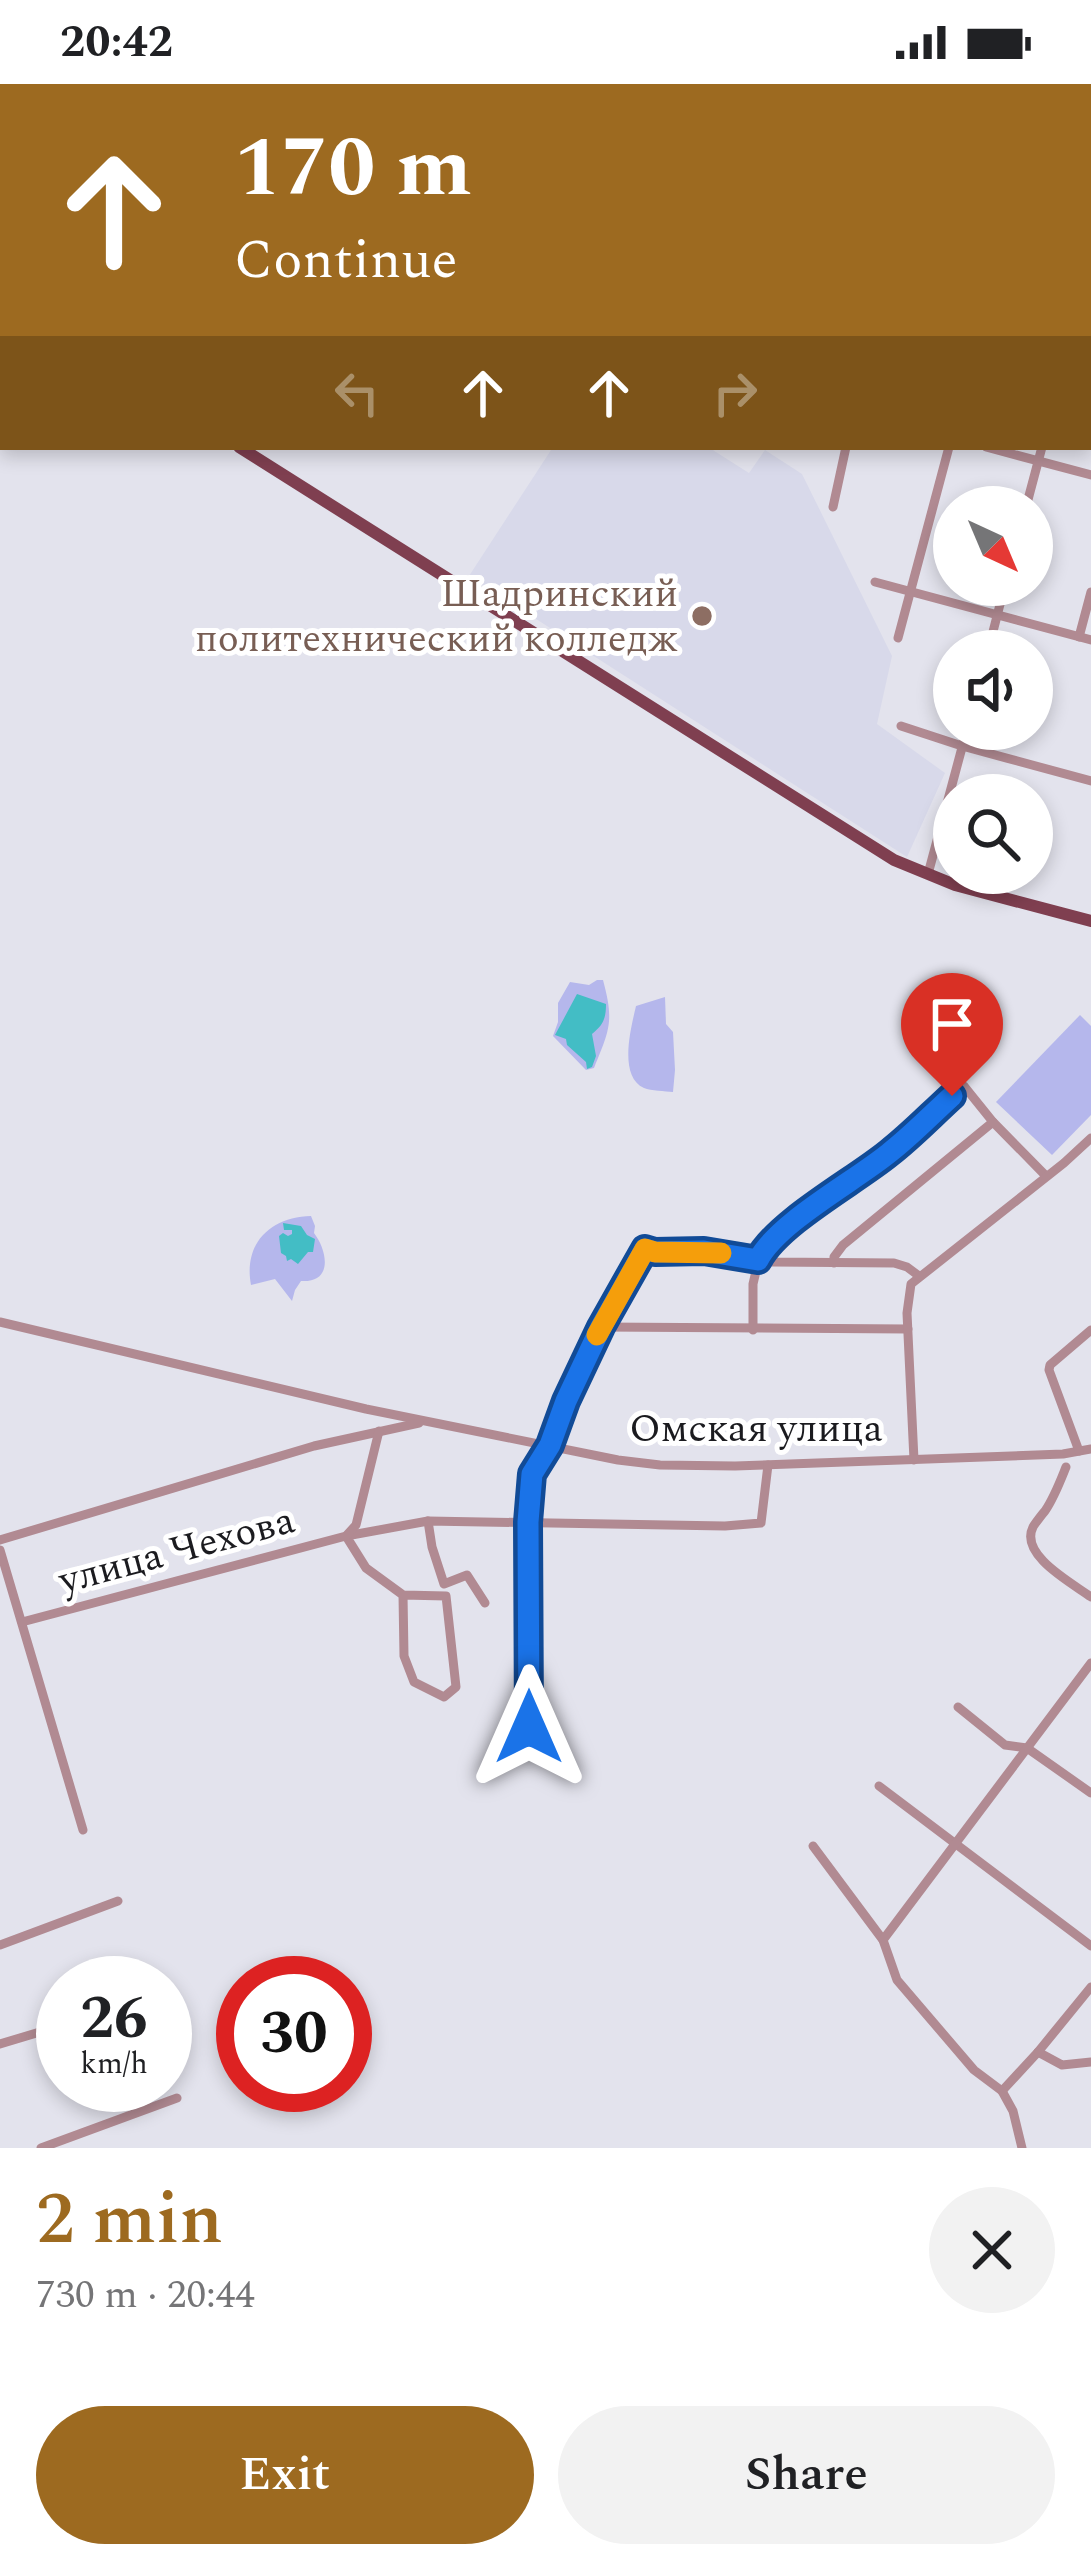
<!DOCTYPE html>
<meta charset="utf-8">
<style>
body{margin:0;font-family:Spectral,serif;background:#f2f2f2;color:#202124;height:100vh;display:flex;flex-direction:column;font-size:45px;white-space:nowrap}
*{box-sizing:border-box;margin:0}
p{font-size:39px;color:#757577}
.icon{flex:none;width:66px;height:66px;fill:none;stroke:currentColor;stroke-width:2;stroke-linecap:round;stroke-linejoin:round}
.map{position:relative;height:2064px;overflow:hidden}
.drawer{display:flex;flex-direction:column;background:#fff;flex:1}
.drawer>*{flex:none}
.banner{position:absolute;left:0px;top:0px;width:1092px;height:366px;box-shadow:0 6px 18px #0003;background:#9d6a20;color:#fff;overflow:hidden}
.needle{width:78px;rotate:136deg}
.controls{position:absolute;left:933px;top:402px;display:grid;gap:24px}
.controls a{display:grid;place-items:center;width:120px;height:120px;border-radius:50%;background:#fff;box-shadow:0 6px 18px #0003;font-size:60px}
.speed{position:absolute;left:36px;top:1872px;display:flex;gap:24px;font-size:60px;font-weight:700;text-align:center}
.speed>*{display:grid;place-content:center;width:156px;height:156px;border-radius:50%;background:#fff;box-shadow:0 6px 18px #0003;line-height:1}
.speed small{font-size:30px;font-weight:400}
.speed .limit{border:18px solid #d22;background:#fff;color:#111}
.pin{position:absolute;display:grid;place-items:center;width:102px;height:102px;color:#fff;margin:-123px -51px;border-radius:50% 50% 50% 0;rotate:-45deg;box-shadow:0 0 12px #0007}
.pin .icon{rotate:45deg}
.me{position:absolute;width:132px;margin:-66px;rotate:0deg;stroke-linejoin:round;filter:drop-shadow(0 0 9px #0008)}
.turn{display:flex;align-items:center;gap:42px;height:252px;padding:0 36px;font-size:54px}
.turn .icon{width:156px;height:156px;stroke-width:2.5}
.turn b{display:block;font-size:84px;line-height:102px}
.lanes{display:flex;align-items:center;height:114px;padding:0 36px;background:#0003;justify-content:center;gap:60px;direction:ltr}
.lanes .off{opacity:.35}
.round{display:grid;place-items:center;flex:none;width:126px;height:126px;border-radius:63px;background:#f2f2f2}
.head{display:flex;align-items:center;justify-content:space-between;height:204px;padding:0 36px}
h1{font-size:72px;font-weight:600;line-height:90px;color:#9d6a20}
.action{display:flex;gap:24px;margin-top:auto;padding:24px 36px}
.action a{flex:1;height:138px;border-radius:72px;background:#9d6a20;color:#fff;font-size:48px;font-weight:600;line-height:138px;text-align:center}
.action a+a{background:#f2f2f2;color:#202124}
.status{display:flex;justify-content:space-between;align-items:center;height:84px;padding:0 60px;background:#fff;direction:ltr}
.status svg{height:33px;fill:currentColor}
.map>svg:first-child{display:block}
.built{fill:#d8d9ea}
.green{fill:#b5b7ec}
.water{fill:#43bdc5}
.lines{fill:none;stroke-linecap:round;stroke-linejoin:round}
.minor{stroke:#b18a92;stroke-width:9}
.major{stroke:#7f3f50;stroke-width:12}
.route-casing{stroke:#114b97;stroke-width:30}
.route{stroke:#1a73e8;stroke-width:21}
.slow{stroke:#f59e0b;stroke-width:21}
.education-dot{fill:#8d6e63;stroke:#fff;stroke-width:4.5}
.labels{text-anchor:middle;dominant-baseline:central;stroke-width:10;stroke-linejoin:round;paint-order:stroke}
.education-label{font-size:39px;fill:#785e54;stroke:#fff;text-anchor:end}
.street-label{font-size:39px;fill:#1b1b1f;stroke:#fff}
</style>
<div class="status"><b>20:42</b><svg viewBox="0 0 49 12"><path d="M0 12V9h3v3zM5 12V6h3v6zM10 12V3h3v9zM15 12V0h3v12zM26 1h20v11H26zM47 4h2v5h-2z"/></svg></div>
<div class="map">
<svg width="1091" height="2064" viewBox="0 0 1091 2064">
<rect width="100%" height="100%" fill="#e3e3ed"/>
<polygon class="built" points="553,363 708,363 749,389 765,366 802,390 892,572 877,640 945,689 907,773 469,492"/>
<g class="green">
<path d="M597 896H603C614 937 610 945 594 984L586 986 553 952 558 938V919L570 898 589 901Z"/>
<path d="M665 913 666 940 673 948 675 986 673 1008C665 1007 651 1007 644 1004 618 992 631 944 636 922Z"/>
<polygon points="1080,931 1091,942 1091,1031 1052,1071 996,1018"/>
<path d="M311 1132 315 1142 314 1149C327 1166 334 1199 301 1197L295 1206 292 1217 275 1195 251 1201C243 1159 271 1133 311 1132Z"/>
</g>
<g class="water">
<path d="M577 910 606 920C606 935 603 941 592 950L596 972 592 983 587 985 586 978 567 961 566 955 555 951Z"/>
<polygon points="283,1139 301,1142 307,1151 315,1155 313,1168 308,1168 298,1180 291,1175 287,1177 286,1172 281,1169 279,1152 283,1149 288,1152 292,1150 292,1146 284,1146"/>
</g>
<g class="lines">
<g class="minor">
<polyline points="1047,3 1047,0"/>
<polyline points="0,57 3,59"/>
<polyline points="1089,157 1091,158"/>
<polyline points="1089,189 1091,182"/>
<polyline points="986,363 1091,391"/>
<polyline points="833,423 846,363"/>
<polyline points="1026,423 1042,363"/>
<polyline points="875,498 1091,556"/>
<polyline points="1079,553 1091,508"/>
<polyline points="898,554 949,363"/>
<polyline points="988,567 1005,501"/>
<polyline points="901,642 962,662 1091,697"/>
<polyline points="928,790 967,645"/>
<polyline points="834,1179 834,1173 843,1161 993,1038"/>
<polyline points="0,1238 366,1325 618,1376 660,1381 735,1382 1063,1370 1091,1365"/>
<polyline points="600,1243 908,1245"/>
<polyline points="753,1246 753,1200 760,1170 822,1116 888,1070 964,1002 993,1038 1046,1092"/>
<polyline points="1079,1367 1049,1286 1050,1281 1091,1246"/>
<polyline points="914,1376 907,1229 911,1200 1064,1079 1091,1054"/>
<path d="M1066 1383C1060 1398 1054 1414 1045 1427 1043 1429 1034 1441 1033 1443 1019 1471 1072 1499 1091 1513"/>
<polyline points="428,1437 432,1463 444,1500 467,1491 485,1519"/>
<polyline points="0,1456 314,1362 419,1339"/>
<polyline points="0,1466 83,1746"/>
<polyline points="403,1511 404,1572 414,1598 444,1613 456,1603 446,1512 403,1511 366,1484 346,1452 428,1437 725,1442 761,1439 768,1381"/>
<polyline points="22,1538 346,1452 356,1441 379,1347"/>
<polyline points="958,1623 1005,1661 1027,1664 1091,1709"/>
<polyline points="529,1643 528,1438 532,1390 550,1362 556,1339 600,1243 645,1165 655,1168 725,1169 773,1178 894,1179 907,1183 919,1192"/>
<polyline points="879,1702 1091,1862"/>
<polyline points="813,1762 883,1856 897,1896 974,1986 1002,2007 1013,2027 1022,2064"/>
<polyline points="883,1856 1091,1579"/>
<polyline points="0,1861 118,1817"/>
<polyline points="0,1960 63,1941"/>
<polyline points="1038,1968 1062,1981 1091,1978"/>
<polyline points="1002,2007 1038,1968 1091,1903"/>
<polyline points="41,2064 177,2014"/>
</g>
<g class="major">
<polyline points="0,212 3,213"/>
<polyline points="239,363 894,776 955,801 1091,837"/>
</g>
</g>
<g class="lines">
<defs>
<path id="route" d="M529 1643 528 1438 532 1390 550 1361 566 1317 601 1243 645 1165 655 1168 704 1167 758 1176C778 1138 855 1097 889 1069 911 1052 931 1031 952 1012"/>
</defs>
<use href="#route" class="route-casing"/>
<use href="#route" class="route"/>
<polyline class="slow" points="597,1251 645,1165 655,1168 721,1169"/>
</g>
<circle class="education-dot" cx="702" cy="532" r="12"/>
<g class="labels">
<g class="education-label">
<text x="678" y="510">Шадринский<tspan x="678" dy="45">политехнический колледж</tspan></text>
</g>
<g class="street-label">
<text x="756" y="1345">Омская улица</text>
<text transform="translate(177 1467) rotate(-15)">улица Чехова</text>
</g>
</g>
</svg>
<div class="controls">
<a><svg class="needle" viewBox="-14 -14 28 28"><path d="M0-13l5 13h-10z" fill="#e53935"/><path d="M0 13l5-13h-10z" fill="#757577"/></svg></a>
<a><svg class="icon" aria-label="sound" viewBox="0 0 24 24"><path d="M4 9h4l5-4v14l-5-4H4zM17 9q2 3 0 6"/></svg></a>
<a><svg class="icon" aria-label="search" viewBox="0 0 24 24"><circle cx="10" cy="10" r="6"/><path d="M15 15l6 6"/></svg></a>
</div>
<div class="speed"><div>26<small>km/h</small></div><div class="limit">30</div></div>
<div class="pin" style="left:952px;top:1012px;background:#d93025"><svg class="icon" aria-label="arrive" viewBox="0 0 24 24"><path d="M6 21V4h12l-3 4 3 4H6"/></svg></div>
<svg class="me" style="left:529px;top:1643px" viewBox="-20 -20 40 40"><path d="M0-17L14 15 0 8-14 15z" fill="#1a73e8" stroke="#fff" stroke-width="4"/></svg>
<div class="banner">
<div class="turn"><svg class="icon" aria-label="ahead" viewBox="0 0 24 24"><path d="M12 20V5M6 11l6-6 6 6"/></svg><div><b>170 m</b>Continue</div></div>
<div class="lanes"><svg class="icon off" aria-label="left" viewBox="0 0 24 24"><path d="M17 20v-9H6M10 6l-5 5 5 5"/></svg><svg class="icon" aria-label="ahead" viewBox="0 0 24 24"><path d="M12 20V5M6 11l6-6 6 6"/></svg><svg class="icon" aria-label="ahead" viewBox="0 0 24 24"><path d="M12 20V5M6 11l6-6 6 6"/></svg><svg class="icon off" aria-label="right" viewBox="0 0 24 24"><path d="M7 20v-9h11M14 6l5 5-5 5"/></svg></div>
</div>
</div>
<section class="drawer">
<div class="head"><div><h1>2 min</h1><p>730 m · 20:44</p></div><a class="round"><svg class="icon" aria-label="close" viewBox="0 0 24 24"><path d="M6 6l12 12M18 6L6 18"/></svg></a></div>
<div class="action"><a>Exit</a><a>Share</a></div>
</section>
